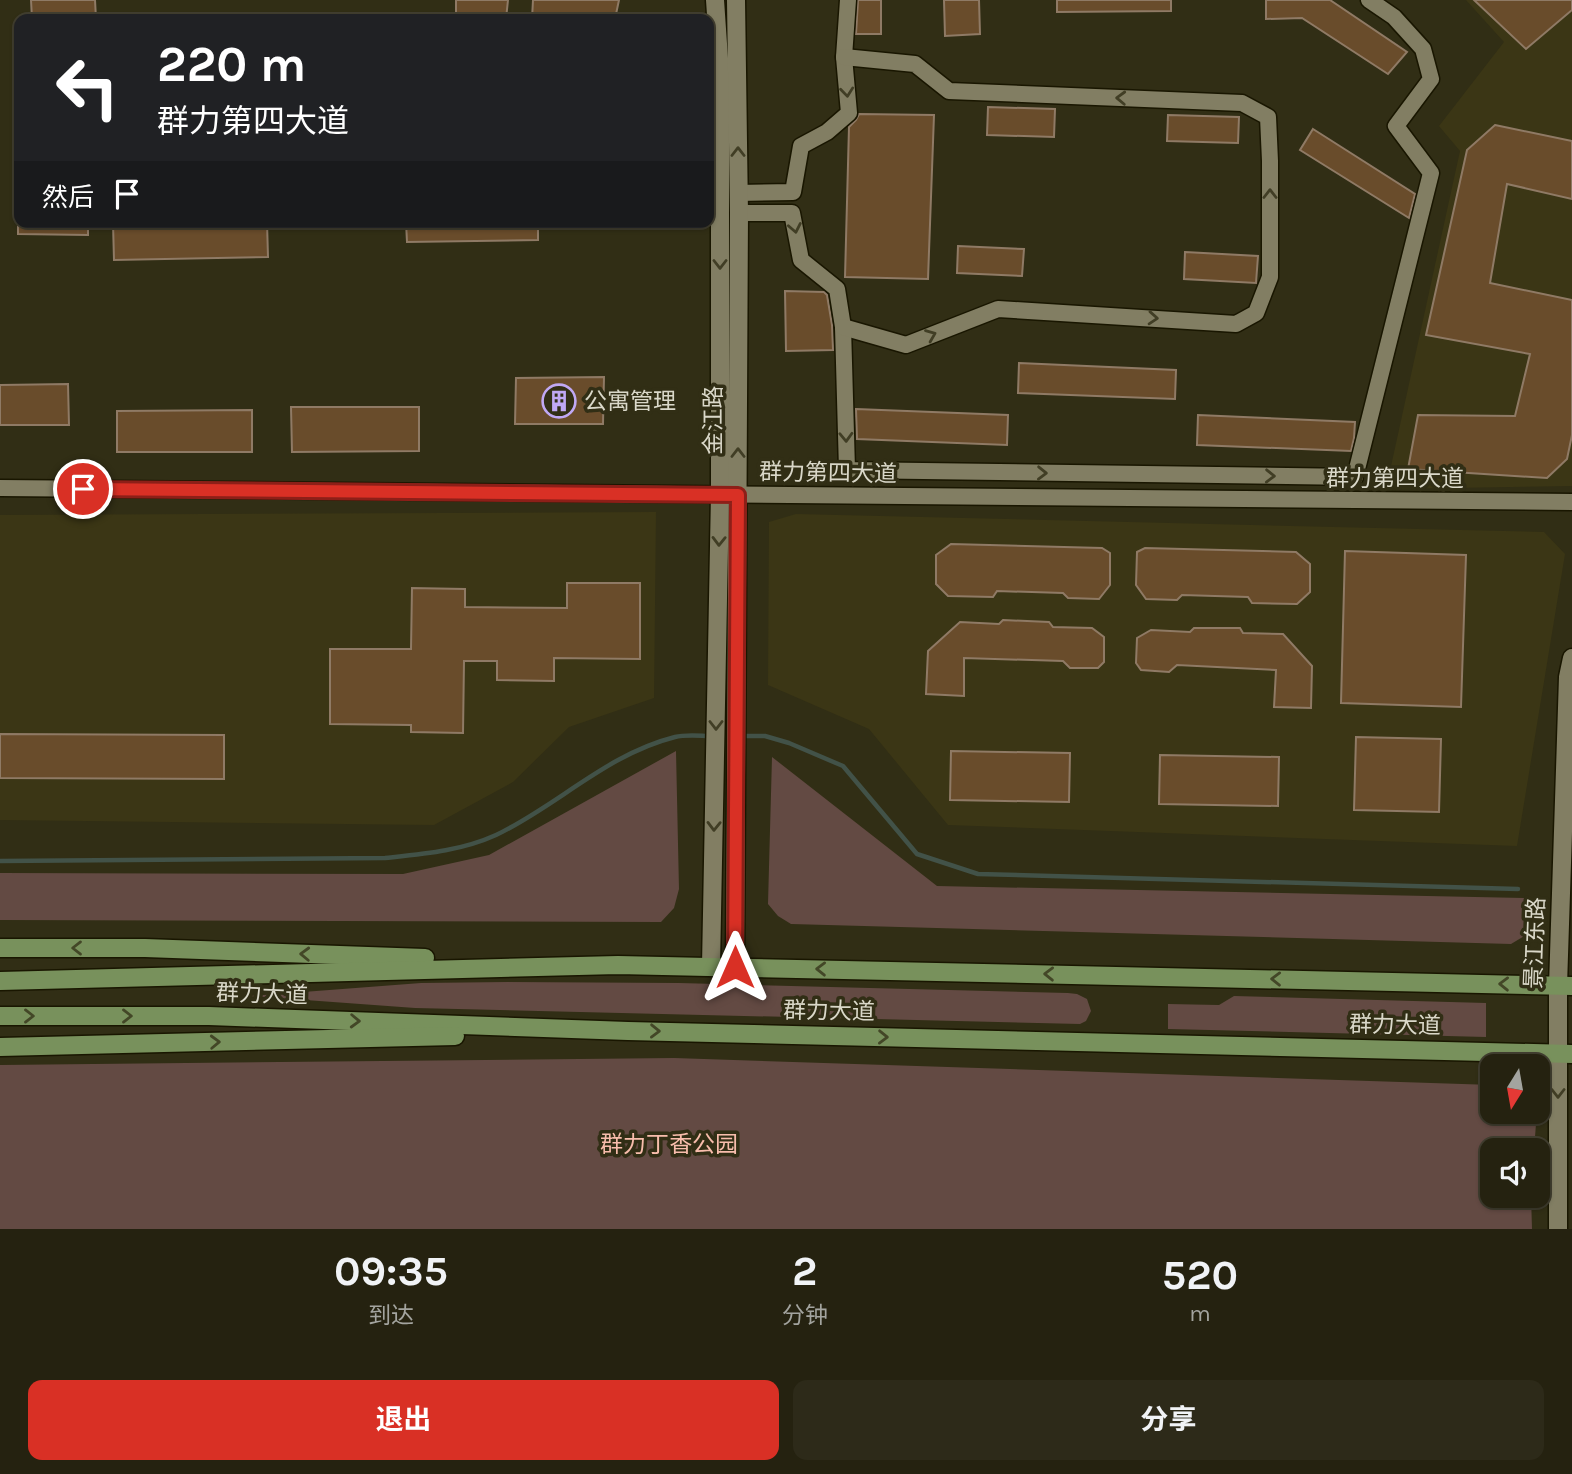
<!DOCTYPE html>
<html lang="zh">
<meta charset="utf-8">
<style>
body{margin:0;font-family:Karla,"Noto Sans SC",sans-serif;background:#2d2a19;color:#f1f3f6;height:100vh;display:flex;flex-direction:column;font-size:26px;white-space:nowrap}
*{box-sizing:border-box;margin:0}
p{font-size:23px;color:#a3a49f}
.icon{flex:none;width:38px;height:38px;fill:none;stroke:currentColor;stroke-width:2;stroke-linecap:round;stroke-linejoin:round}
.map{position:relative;height:1229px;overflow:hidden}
.sheet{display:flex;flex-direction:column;background:#252210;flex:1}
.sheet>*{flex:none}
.top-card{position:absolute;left:14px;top:14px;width:700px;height:214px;border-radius:14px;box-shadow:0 2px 5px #0004,0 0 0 2px #423f30;background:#202124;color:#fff;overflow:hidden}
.needle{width:46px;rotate:191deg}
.fabs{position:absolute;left:1480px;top:1054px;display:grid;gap:14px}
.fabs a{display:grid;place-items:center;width:70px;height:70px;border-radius:14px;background:#252210;box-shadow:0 2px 5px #0004,0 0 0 2px #423f30;font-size:35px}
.pin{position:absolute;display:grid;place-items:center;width:60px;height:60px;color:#fff;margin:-30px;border:4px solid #fff;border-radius:50%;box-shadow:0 2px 7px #0007}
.me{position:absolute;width:77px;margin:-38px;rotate:0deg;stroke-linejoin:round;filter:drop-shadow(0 0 5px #0008)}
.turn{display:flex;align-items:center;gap:24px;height:147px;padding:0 28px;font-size:32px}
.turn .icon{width:91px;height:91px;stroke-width:2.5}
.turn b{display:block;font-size:49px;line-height:60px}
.then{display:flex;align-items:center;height:66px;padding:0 28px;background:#0003;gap:14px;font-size:26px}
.eta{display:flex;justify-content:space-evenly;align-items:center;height:119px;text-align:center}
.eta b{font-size:42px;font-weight:700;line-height:49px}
.action{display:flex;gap:14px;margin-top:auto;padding:14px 28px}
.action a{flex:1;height:80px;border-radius:14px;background:#d93025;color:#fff;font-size:28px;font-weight:700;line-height:80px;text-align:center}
.action a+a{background:#2d2a19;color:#f1f3f6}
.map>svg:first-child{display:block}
.built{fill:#3b3615}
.green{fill:#634a43}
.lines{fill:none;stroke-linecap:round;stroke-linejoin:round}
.stream{stroke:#425248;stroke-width:4.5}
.building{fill:#694c2b;stroke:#8f7a65;stroke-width:2}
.street-casing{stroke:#191600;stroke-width:19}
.secondary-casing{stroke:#191600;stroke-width:21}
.primary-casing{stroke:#191600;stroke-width:21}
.street{stroke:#827e63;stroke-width:16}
.secondary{stroke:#827e63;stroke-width:18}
.primary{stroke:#78915c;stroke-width:18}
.oneway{stroke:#413e25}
.oneway2{stroke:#434727}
.route-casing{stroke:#8d1f18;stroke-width:18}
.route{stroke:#d93025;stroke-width:12}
.labels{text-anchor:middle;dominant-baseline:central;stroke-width:7;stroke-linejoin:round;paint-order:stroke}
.poi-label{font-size:23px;fill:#dad8c9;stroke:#312e15;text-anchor:start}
.street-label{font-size:23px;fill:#dad8c9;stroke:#312e15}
.park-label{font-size:23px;fill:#f8bdac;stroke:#312e15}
</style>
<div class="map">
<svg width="1572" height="1229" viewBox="0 0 1572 1229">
<rect width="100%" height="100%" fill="#312e15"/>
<g class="built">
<polygon points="1466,0 1572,0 1572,486 1386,489 1460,151 1439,126 1504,42"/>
<polygon points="656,512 654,698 569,727 513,782 434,825 0,820 0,515"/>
<polygon points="796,514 1544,532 1565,554 1517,846 948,825 869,729 768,685 769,522"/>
</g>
<g class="green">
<polygon points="676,751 679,889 674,908 661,922 0,920 0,873 403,874 489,855"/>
<polygon points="772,757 937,886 1524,898 1526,935 1511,944 791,924 778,916 768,904"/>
<polygon points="507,982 679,983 1068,993 1077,994 1087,999 1091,1011 1086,1021 1080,1024 415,1008 250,996 421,983"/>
<polygon points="1234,996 1486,1003 1486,1037 1168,1029 1168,1004 1219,1005"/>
<polygon points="674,1058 1493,1085 1493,1111 1537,1111 1534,1150 1493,1150 1493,1195 1531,1195 1532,1229 0,1229 0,1065"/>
</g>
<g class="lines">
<g class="stream">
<polyline points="742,736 765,736 789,743 843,766 917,854 978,874 1518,889"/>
<path d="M0 861 385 858C423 854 461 851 496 835 557 806 607 754 675 737 686 734 701 736 712 736"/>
</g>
</g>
<g class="building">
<polygon points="31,0 95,0 96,19 32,19"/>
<polygon points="456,0 508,0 506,19 456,19"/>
<polygon points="533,0 619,0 615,19 532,19"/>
<polygon points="858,0 881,0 881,34 856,34"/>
<polygon points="944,0 979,0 980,34 945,36"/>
<polygon points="1057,0 1171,0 1171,11 1057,12"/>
<polygon points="1266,0 1330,0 1407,52 1388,74 1302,18 1266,19"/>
<polygon points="1474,0 1572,0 1572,10 1526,49"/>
<polygon points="988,107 1055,109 1054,137 987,135"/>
<polygon points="859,114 934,115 928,279 845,277 849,127 856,120"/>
<polygon points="1168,115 1239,117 1238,143 1167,141"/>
<polygon points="1495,125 1572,141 1572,199 1507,184 1490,283 1572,300 1572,435 1567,459 1547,478 1408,469 1418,415 1515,416 1530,354 1426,335 1467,150"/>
<polygon points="1313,129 1415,194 1409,218 1300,150"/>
<polygon points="18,222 88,222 88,235 18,234"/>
<polygon points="267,222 268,257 114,260 113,223"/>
<polygon points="406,222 538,222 538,240 407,242"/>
<polygon points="958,246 1024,249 1022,276 957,273"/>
<polygon points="1185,252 1258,256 1256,283 1184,279"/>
<polygon points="785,291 824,292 827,295 832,325 833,350 786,351"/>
<polygon points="1019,363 1176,370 1175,399 1018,393"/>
<polygon points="604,377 603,424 515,424 516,378"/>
<polygon points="68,384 69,425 0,425 0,385"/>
<polygon points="291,407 419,407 419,451 292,452"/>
<polygon points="856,409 1008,415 1007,445 857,439"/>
<polygon points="252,410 252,452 117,452 117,411"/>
<polygon points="1198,415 1355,422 1354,438 1351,451 1197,445"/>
<polygon points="951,544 1102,548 1110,553 1110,585 1099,599 1068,598 1063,593 997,591 993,597 948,596 936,584 936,555"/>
<polygon points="1145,548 1296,552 1310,564 1310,592 1297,604 1252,603 1248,597 1182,595 1177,600 1146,599 1136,585 1137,552"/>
<polygon points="1345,551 1466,555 1461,707 1341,703"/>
<polygon points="567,583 640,583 640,659 554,658 554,681 497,680 497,661 464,661 463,733 411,732 411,725 330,724 330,649 411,649 412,588 465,589 465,607 567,608"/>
<polygon points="1003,620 1049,622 1053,627 1092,628 1104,637 1104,662 1098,668 1070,668 1063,661 964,658 964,696 926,694 928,651 960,622 999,624"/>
<polygon points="1194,628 1240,628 1243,633 1283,634 1312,666 1311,708 1274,707 1276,670 1177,665 1169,672 1141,670 1136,663 1137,638 1151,630 1190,632"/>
<polygon points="0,734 224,735 224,779 0,778"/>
<polygon points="1356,737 1441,739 1439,812 1354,810"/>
<polygon points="951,751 1070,753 1069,802 950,800"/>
<polygon points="1160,755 1279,757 1278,806 1159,804"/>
</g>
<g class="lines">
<defs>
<g id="street">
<polyline points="738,193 793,192 801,146 827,132 849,113 844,57 848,0"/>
<polyline points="739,213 792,213 801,260 837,289 843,327 847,470 1355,477 1431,173 1396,126 1431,79 1423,49 1394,17 1369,0"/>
<polyline points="843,327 906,345 998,309 1236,324 1256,313 1270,277 1270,161 1268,117 1242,103 949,91 915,64 844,57"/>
<polyline points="0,488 1572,502"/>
</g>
<g id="secondary">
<polyline points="711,966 720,494 720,73 715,0"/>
<polyline points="735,967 739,213 736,0"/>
<polyline points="1558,1229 1558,986 1568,677 1572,658"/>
</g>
<g id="primary">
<polyline points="0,948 145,948 425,958"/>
<polyline points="0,981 618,965 1572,986"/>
<polyline points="0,1016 209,1016 628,1031 1572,1054"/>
<polyline points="0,1047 455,1036"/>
</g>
</defs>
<use href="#street" class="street-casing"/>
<use href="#secondary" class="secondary-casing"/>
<use href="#primary" class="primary-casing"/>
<use href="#street" class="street"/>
<use href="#secondary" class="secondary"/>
<use href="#primary" class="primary"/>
</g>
<defs><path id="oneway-chevron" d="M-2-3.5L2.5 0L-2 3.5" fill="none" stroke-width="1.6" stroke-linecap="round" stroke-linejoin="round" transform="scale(1.75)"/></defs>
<g class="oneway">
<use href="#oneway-chevron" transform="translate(847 92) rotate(84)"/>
<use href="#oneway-chevron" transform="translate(1121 98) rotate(-178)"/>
<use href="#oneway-chevron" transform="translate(738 152) rotate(-90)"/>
<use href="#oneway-chevron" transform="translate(1270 194) rotate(-90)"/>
<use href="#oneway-chevron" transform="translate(795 228) rotate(79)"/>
<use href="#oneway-chevron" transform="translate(720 264) rotate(90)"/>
<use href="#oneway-chevron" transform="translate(1153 318) rotate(4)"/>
<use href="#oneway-chevron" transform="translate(931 335) rotate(-22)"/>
<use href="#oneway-chevron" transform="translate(846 437) rotate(88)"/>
<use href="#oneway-chevron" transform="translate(738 453) rotate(-90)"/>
<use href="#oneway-chevron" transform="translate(1042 473) rotate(1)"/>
<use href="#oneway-chevron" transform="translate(1270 476) rotate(1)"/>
<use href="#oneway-chevron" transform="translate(719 541) rotate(91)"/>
<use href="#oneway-chevron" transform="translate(716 725) rotate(90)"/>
<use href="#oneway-chevron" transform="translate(714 826) rotate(91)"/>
<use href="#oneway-chevron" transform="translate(1558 1093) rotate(90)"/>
</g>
<g class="oneway2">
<use href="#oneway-chevron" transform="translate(77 948) rotate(180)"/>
<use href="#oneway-chevron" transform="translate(305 954) rotate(-178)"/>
<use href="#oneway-chevron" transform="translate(821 969) rotate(-179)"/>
<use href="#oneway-chevron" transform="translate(1049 974) rotate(-179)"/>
<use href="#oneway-chevron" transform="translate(1276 979) rotate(-179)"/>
<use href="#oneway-chevron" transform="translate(1504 984) rotate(-179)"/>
<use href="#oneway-chevron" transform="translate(29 1016)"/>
<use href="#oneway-chevron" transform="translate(127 1016)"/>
<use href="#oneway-chevron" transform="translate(355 1021) rotate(2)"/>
<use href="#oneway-chevron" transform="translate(655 1031) rotate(1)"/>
<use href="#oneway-chevron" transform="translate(883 1037) rotate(1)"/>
<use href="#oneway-chevron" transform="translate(215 1042) rotate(-2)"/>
</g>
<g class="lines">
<defs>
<polyline id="route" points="83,489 738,495 735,967"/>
</defs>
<use href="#route" class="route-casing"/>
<use href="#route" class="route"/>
</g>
<defs>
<symbol id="building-ring" viewBox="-11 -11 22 22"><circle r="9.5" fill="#312e15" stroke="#c0a8f4" stroke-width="1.5"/><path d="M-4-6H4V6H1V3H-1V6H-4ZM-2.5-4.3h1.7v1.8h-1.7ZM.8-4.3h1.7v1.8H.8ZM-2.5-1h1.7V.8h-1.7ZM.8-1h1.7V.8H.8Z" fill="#c0a8f4"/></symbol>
</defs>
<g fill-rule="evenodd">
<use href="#building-ring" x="540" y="382" width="38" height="38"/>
</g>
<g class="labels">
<g class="poi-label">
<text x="584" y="401">公寓管理</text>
</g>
<g class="street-label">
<text transform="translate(713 420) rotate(-90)">金江路</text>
<text transform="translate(828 473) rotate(1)">群力第四大道</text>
<text x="1395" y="478">群力第四大道</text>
<text transform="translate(1535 943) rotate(-88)">景江东路</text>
<text transform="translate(262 994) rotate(2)">群力大道</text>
<text transform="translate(829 1011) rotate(1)">群力大道</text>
<text transform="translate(1395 1025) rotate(1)">群力大道</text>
</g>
<g class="park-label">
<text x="669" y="1144">群力丁香公园</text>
</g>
</g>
</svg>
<div class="fabs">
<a><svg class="needle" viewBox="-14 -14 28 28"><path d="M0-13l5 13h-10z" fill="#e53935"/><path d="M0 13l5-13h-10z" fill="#a3a49f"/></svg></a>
<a><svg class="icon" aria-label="sound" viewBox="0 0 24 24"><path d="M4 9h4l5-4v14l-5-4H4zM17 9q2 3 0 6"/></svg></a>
</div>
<div class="pin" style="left:83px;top:489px;background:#d93025"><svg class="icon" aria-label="arrive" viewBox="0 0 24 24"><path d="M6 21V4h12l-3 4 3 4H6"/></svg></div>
<svg class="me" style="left:735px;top:967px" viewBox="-20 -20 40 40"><path d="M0-17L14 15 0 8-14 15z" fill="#d93025" stroke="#fff" stroke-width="4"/></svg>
<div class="top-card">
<div class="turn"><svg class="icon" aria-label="left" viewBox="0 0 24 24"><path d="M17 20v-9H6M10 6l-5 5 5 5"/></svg><div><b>220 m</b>群力第四大道</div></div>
<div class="then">然后<svg class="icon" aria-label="arrive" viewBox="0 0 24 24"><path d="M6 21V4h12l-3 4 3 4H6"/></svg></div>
</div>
</div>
<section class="sheet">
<div class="eta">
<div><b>09:35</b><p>到达</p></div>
<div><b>2</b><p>分钟</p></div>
<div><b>520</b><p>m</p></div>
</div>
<div class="action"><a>退出</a><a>分享</a></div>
</section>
